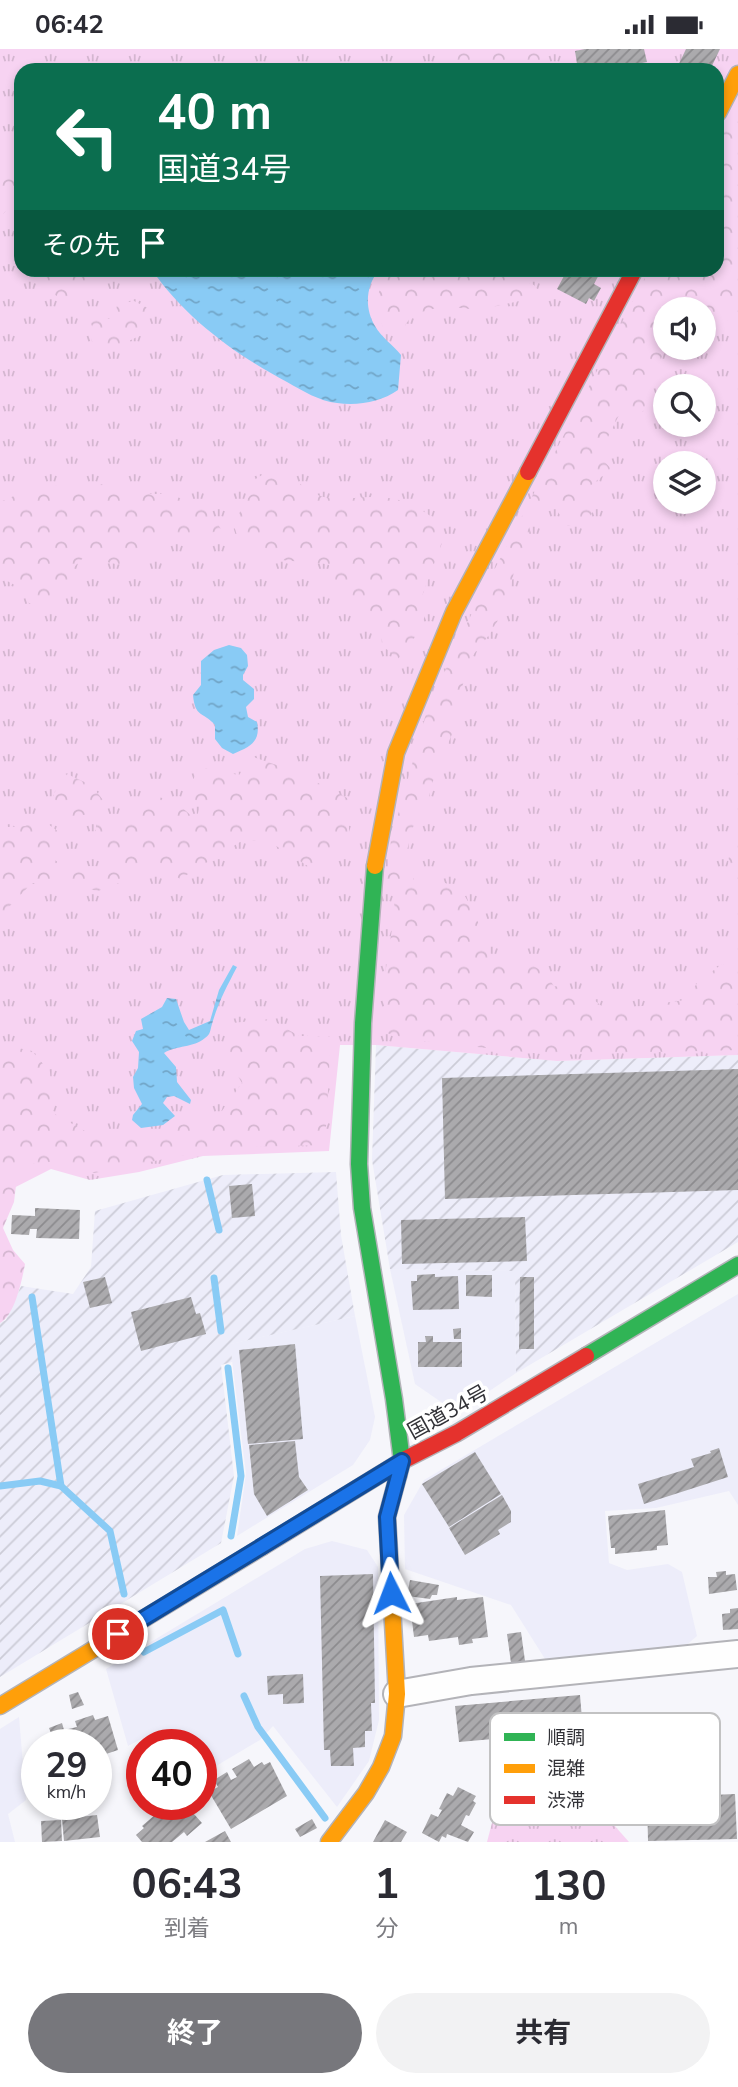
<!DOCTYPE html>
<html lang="ja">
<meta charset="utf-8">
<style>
body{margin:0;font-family:"Nunito Sans","Noto Sans JP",sans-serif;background:#f2f2f3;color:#2b2b33;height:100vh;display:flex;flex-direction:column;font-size:26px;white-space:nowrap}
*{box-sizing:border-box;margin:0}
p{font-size:23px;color:#7c7c81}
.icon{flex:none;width:38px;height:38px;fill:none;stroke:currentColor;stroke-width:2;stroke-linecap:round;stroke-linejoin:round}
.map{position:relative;height:1793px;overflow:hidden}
.drawer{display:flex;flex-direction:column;background:#fff;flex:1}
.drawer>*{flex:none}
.top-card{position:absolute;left:14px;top:14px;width:710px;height:214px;border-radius:21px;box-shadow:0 4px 10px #0003;background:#0b6e4f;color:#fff;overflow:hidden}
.controls{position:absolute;left:653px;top:248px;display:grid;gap:14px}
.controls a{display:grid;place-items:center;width:63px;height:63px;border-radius:50%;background:#fff;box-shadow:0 4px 10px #0003;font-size:35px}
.speed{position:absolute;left:21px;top:1680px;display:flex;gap:14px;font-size:35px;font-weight:700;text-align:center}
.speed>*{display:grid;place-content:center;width:91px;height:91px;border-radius:50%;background:#fff;box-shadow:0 4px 10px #0003;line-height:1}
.speed small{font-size:18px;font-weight:400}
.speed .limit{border:10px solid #d22;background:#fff;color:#111}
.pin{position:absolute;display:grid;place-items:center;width:60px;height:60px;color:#fff;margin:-30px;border:4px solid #fff;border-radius:50%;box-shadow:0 2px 7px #0007}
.me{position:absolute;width:77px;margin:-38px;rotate:357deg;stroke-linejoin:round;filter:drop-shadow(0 0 5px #0008)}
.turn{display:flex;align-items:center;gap:24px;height:147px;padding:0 28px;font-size:32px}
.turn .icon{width:91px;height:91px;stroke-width:2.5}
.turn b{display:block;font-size:49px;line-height:60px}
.then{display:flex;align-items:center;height:66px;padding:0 28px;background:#0003;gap:14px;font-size:26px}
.eta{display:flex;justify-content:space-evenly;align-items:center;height:119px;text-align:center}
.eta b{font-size:42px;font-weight:700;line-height:49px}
.action{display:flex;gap:14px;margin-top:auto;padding:14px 28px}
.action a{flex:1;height:80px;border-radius:42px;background:#77777c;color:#fff;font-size:28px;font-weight:700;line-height:80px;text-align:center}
.action a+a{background:#f2f2f3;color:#2b2b33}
.status{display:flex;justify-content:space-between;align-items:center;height:49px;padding:0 35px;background:#fff;direction:ltr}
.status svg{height:19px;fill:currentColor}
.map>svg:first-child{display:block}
.built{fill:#ededfa}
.industrial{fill:url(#industrial-furrows)}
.grass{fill:url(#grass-tufts);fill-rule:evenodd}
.forest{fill:url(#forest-crowns)}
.water{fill:url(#water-ripples)}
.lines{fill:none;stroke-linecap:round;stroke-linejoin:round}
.stream{stroke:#89cbf5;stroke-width:7}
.building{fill:url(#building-hatch)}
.street-casing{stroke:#b3b3b8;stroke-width:30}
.fast-casing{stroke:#b3b3b8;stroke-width:19}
.slow-casing{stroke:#b3b3b8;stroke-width:19}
.jam-casing{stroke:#b3b3b8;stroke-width:19}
.street{stroke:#fefefe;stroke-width:26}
.fast{stroke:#30b455;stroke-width:16}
.slow{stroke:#ff9f0a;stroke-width:16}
.jam{stroke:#e5322d;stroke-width:16}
.route-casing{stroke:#114b97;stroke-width:18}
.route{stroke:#1a73e8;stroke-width:12}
.labels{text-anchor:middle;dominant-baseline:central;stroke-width:7;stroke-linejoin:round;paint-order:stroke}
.street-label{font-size:21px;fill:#323237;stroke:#fff}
.key{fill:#fff;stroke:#c2c2c3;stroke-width:2}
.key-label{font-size:19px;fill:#323237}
</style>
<div class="status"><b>06:42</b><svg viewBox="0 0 49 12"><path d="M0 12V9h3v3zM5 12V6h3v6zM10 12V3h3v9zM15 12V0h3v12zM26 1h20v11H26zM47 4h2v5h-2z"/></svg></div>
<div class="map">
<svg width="738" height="1793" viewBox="0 0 738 1793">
<defs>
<pattern id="industrial-furrows" width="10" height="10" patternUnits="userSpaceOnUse" patternTransform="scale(1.75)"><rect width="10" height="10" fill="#ededfa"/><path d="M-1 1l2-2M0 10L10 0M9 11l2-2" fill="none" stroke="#ccccd7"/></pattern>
<pattern id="grass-tufts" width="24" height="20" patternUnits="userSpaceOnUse" patternTransform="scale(1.75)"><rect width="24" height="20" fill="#f7d3f2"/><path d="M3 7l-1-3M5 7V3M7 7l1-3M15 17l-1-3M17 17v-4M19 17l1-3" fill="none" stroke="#d4b6d0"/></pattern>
<pattern id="forest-crowns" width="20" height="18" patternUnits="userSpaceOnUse" patternTransform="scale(1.75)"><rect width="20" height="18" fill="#f7d3f2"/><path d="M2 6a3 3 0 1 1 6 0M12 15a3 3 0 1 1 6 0" fill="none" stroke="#d4b6d0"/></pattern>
<pattern id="water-ripples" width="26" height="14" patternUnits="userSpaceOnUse" patternTransform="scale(1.75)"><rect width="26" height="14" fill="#89cbf5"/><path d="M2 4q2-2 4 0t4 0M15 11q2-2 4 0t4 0" fill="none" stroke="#71a5c7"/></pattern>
<pattern id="building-hatch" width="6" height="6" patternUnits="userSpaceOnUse" patternTransform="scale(1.75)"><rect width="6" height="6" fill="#abaaad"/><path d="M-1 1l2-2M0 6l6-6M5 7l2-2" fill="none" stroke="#8c8b8e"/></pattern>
</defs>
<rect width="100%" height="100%" fill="#f6f6fb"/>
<g class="built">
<polygon points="390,1220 515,1222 516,1324 469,1356 444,1355 415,1335"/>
<polygon points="738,1245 738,1456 729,1442 656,1459 605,1462 609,1514 627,1521 668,1515 682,1523 697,1587 683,1599 545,1610 511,1556 405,1520 404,1466 424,1431"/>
<polygon points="355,1267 375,1368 370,1391 353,1416 237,1487 246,1425 230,1295"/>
<polygon points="332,1492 367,1501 378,1518 379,1671 369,1712 337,1758 273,1677 260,1691 201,1726 201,1696 155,1696 149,1686 128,1697 106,1620 305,1500"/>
<polygon points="19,1668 26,1751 8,1765 15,1793 0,1793 0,1680"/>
</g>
<g class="industrial">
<polygon points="376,996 557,1012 738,1006 738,1193 516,1324 515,1222 390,1220 372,1111"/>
<polygon points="336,1123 341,1186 355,1267 231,1295 232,1313 221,1316 234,1427 221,1494 0,1628 0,1274 6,1271 21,1237 73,1245 91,1218 95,1162 223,1126"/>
</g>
<g class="grass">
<path d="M0 0H738V1006L557 1012 376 996H340L329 1102 203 1107 139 1123 90 1131 51 1120 0 1146ZM21 21H718V220H21ZM665 261H704V299H665ZM665 338H704V376H665ZM665 415H704V453H665Z"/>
<polygon points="503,1732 583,1741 629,1793 487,1793"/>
</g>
<g class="forest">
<polygon points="438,0 550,0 538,21 505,21 491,17 488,21 437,21"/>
<path d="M738 48V275L721 269 704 287V261H665V299H689L681 305 663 304 659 316 661 331 652 333 644 345 648 359 640 364H620L599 406 611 420 584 442 595 460 585 474 567 477 549 449 530 461 529 490 517 510 506 558 489 586 473 606 463 635 454 680 433 732 427 755 416 767 404 813 420 842 441 832 462 842 474 863 495 917C523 911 536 911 554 937L583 942 604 959 635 958 685 951 698 933 722 915 738 916V1001L551 1006 412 991 383 983 386 919 395 860 392 842 387 831 391 791 427 661 471 566 649 221 718 220V97Z"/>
<polygon points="21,105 21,147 0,168 0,112"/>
<polygon points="47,221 47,220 100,221 93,233 83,236 76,248 62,251 47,240 44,226"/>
<polygon points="405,221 502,221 502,223 534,236 542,247 479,261 443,257 412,266 399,286 383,278 375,254 384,229"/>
<path d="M134 252 146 258 152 266 143 274 146 285C124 291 119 304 94 297L90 286 94 282 90 272 96 267 109 270 116 264 117 255Z"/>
<path d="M289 424C328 467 347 441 394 450 413 453 427 465 442 475V494L422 547 427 561C421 580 412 595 398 610L382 596 381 577 363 567 353 547 331 533 329 516C305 510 254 517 239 491 237 487 235 480 234 476L244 454 253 443 251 433 262 426Z"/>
<polygon points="116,431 138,445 169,445 207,459 221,480 196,491 150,485 145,503 134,518 110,514 88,504 74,518 63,545 46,562 29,554 20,539 0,528 0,453 42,435 89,439"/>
<polygon points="253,708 297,723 349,750 349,790 326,815 311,819 273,795 245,790 180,830 151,812 127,831 98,842 65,835 32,834 4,863 0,862 0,769 8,778 25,777 41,770 59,783 52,808 60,816 105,818 104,805 96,795 96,772 121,777 129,767 133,756 147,753 154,746 178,755 196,771 200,757 188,745 198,718 239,726"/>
<polygon points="67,725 91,736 103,751 92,765 64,768 52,757 54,744"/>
<polygon points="738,767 738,841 727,828 730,796"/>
<path d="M270 970 299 987H331L325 1096 220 1099 94 1124 50 1113 24 1116 17 1128 14 1153 3 1179 13 1201 25 1215C22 1231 15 1266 0 1274V995L32 1002 50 1023 53 1064 85 1082 117 1092 219 1066 242 1034 224 1004 232 974Z"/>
</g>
<g class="water">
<path d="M152 221H379C366 236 364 259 375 277 381 288 393 296 401 306L398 341C381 353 358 357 337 354 319 352 303 342 287 333 236 306 185 269 152 221Z"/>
<path d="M229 596 241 599 247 606 248 617 243 626V631L254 640V650L246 658 248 668 257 673C261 693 250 698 233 705L222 699 215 690V676C203 662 195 669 193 646L201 636V612L214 601Z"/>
<path d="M233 916 237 918C227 937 218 954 212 975 210 981 211 985 205 989 193 999 177 996 164 1004L176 1018 177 1033 191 1051 190 1055 174 1047 167 1048 163 1054 175 1067 163 1076 141 1079 132 1071 133 1066 142 1055 134 1039 133 1028 138 1019 139 1003 132 992 136 982 143 980 141 970 162 958 167 949 176 950 184 973 189 981 210 972 219 941Z"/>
</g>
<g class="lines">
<g class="stream">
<polyline points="207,1131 219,1181"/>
<polyline points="214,1229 221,1282"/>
<polyline points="32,1248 61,1437"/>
<polyline points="228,1319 241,1427 231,1487"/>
<polyline points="0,1437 40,1432 61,1437 110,1482 124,1545"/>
<polyline points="144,1603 223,1561 238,1605"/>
<polyline points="244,1647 258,1678 325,1769"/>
</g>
</g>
<g class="building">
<polygon points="585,0 644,0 647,13 607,21 578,21 575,2"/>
<polygon points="686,0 720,0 710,21 676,21"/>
<polygon points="558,220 602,220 594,235 601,239 594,252 589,249 586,255 557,240 564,227 557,223"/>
<polygon points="738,1020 738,1141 445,1150 442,1029"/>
<polygon points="252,1135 255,1167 232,1169 229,1137"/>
<polygon points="35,1159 80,1161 79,1190 36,1189 37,1180 30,1180 29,1186 11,1185 12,1166 35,1167"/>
<polygon points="525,1168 527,1212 402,1215 401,1171"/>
<polygon points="435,1225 435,1228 458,1227 459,1260 413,1261 411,1232 417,1232 417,1226"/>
<polygon points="466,1226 492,1226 492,1248 466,1247"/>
<polygon points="105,1228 112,1254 90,1259 83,1233"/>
<polygon points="520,1228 534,1228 534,1300 519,1300"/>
<polygon points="191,1248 196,1265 200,1264 206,1285 141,1302 131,1263"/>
<polygon points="461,1279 461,1290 454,1290 453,1280"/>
<polygon points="425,1287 433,1287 433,1293 462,1293 462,1318 418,1318 418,1293 426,1293"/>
<polygon points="295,1295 303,1390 248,1395 239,1301"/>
<polygon points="295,1392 299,1428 308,1441 267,1467 254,1445 249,1396"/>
<polygon points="719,1399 728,1428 644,1455 638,1435 694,1418 691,1410 711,1404 710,1402"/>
<polygon points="475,1403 501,1445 449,1478 422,1435"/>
<polygon points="502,1446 511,1462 511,1473 498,1481 500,1485 465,1506 449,1479"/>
<polygon points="665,1461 668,1496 657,1497 657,1501 615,1505 615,1499 611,1499 608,1467"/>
<polygon points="726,1522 726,1526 735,1525 737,1541 709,1545 708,1528 717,1528 716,1523"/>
<polygon points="373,1525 375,1654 371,1654 372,1682 365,1682 365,1698 353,1699 354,1717 331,1717 330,1701 324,1701 320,1527"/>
<polygon points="410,1531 439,1536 437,1546 432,1546 430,1550 407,1547"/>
<polygon points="457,1548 457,1551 483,1548 488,1588 472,1590 473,1594 459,1596 458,1588 429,1592 428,1586 414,1588 410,1555"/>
<polygon points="738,1559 738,1580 723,1581 722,1565 730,1564 730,1560"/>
<polygon points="521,1583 525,1612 511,1614 507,1585"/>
<polygon points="303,1625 304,1654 283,1655 283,1645 268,1646 267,1627"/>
<polygon points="78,1643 84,1656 72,1660 69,1646"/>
<polygon points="580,1646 583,1682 459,1693 455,1657"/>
<polygon points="93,1666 95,1671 108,1667 118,1701 97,1708 96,1696 43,1696 54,1692 49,1679 62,1674 64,1681 77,1678 75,1672"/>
<polygon points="37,1705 37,1743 30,1743 28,1706"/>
<polygon points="249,1710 254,1718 262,1713 264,1716 270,1713 287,1747 231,1780 209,1743 218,1738 214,1731 227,1723 231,1731 237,1728 232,1720"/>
<polygon points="712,1733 712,1746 735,1745 737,1790 648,1792 647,1748 667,1748 667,1740 678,1740 678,1746 700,1746 700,1734"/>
<polygon points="458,1738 476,1747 473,1752 476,1754 469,1767 466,1766 461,1776 474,1783 468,1793 447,1785 446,1789 442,1787 439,1793 422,1784 431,1765 438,1768 442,1761 439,1760 447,1744 453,1747"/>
<polygon points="177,1755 185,1755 202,1774 187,1787 184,1783 172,1793 142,1793 136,1786 144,1779 142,1777 156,1765 158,1767"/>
<polygon points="97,1766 100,1788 64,1792 62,1770"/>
<polygon points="312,1770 317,1779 300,1788 295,1780"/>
<polygon points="61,1771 62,1792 42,1793 41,1772"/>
<polygon points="385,1771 407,1783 401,1793 373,1793"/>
<polygon points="225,1782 231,1793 205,1793"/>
</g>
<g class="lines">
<defs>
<polyline id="street" points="397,1645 471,1632 738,1605"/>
<g id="fast">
<polyline points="375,817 363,974 359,1115 362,1159 394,1350 402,1412 398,1427"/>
<polyline points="586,1307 738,1216"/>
</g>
<g id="slow">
<polyline points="718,64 738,25"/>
<polyline points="375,817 396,704 454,563 528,423"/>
<polyline points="0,1657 262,1498"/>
<polyline points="329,1793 366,1744 381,1718 393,1687 397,1645 387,1468 398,1427"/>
</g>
<g id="jam">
<polyline points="528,423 635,220"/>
<polyline points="262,1498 402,1412 457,1384 586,1307"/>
</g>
</defs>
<use href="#street" class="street-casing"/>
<use href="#fast" class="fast-casing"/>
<use href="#slow" class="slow-casing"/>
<use href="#jam" class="jam-casing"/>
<use href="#street" class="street"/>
<use href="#fast" class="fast"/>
<use href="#slow" class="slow"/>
<use href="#jam" class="jam"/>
</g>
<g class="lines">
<defs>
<polyline id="route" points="118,1585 402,1412 387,1468 391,1544"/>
</defs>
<use href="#route" class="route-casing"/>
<use href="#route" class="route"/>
</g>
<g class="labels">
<g class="street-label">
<text transform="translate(448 1363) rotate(-29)">国道34号</text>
</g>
</g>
<rect x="490" y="1664" width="230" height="112" rx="10" class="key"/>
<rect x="504" y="1684" width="31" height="8" fill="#30b455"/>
<rect x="504" y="1715" width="31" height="9" fill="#ff9f0a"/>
<rect x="504" y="1747" width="31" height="8" fill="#e5322d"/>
<g class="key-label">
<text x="547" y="1695">順調</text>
<text x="547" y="1726">混雑</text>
<text x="547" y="1758">渋滞</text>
</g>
</svg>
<div class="controls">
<a><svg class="icon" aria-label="sound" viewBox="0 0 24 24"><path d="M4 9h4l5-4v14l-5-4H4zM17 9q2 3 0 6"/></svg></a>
<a><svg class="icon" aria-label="search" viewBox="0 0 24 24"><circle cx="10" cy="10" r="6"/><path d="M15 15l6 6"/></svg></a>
<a><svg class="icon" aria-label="layers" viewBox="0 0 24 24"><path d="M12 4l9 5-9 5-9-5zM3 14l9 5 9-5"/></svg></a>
</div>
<div class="speed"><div>29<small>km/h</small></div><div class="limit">40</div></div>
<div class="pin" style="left:118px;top:1585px;background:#d93025"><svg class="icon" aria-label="arrive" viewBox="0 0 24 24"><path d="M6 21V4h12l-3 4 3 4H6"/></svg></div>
<svg class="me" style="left:391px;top:1544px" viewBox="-20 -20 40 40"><path d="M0-17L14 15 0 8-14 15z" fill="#1a73e8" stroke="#fff" stroke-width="4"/></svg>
<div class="top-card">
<div class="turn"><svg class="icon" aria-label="left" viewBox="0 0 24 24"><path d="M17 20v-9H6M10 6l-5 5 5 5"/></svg><div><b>40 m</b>国道34号</div></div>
<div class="then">その先<svg class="icon" aria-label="arrive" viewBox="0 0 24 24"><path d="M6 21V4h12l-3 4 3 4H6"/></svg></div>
</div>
</div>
<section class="drawer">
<div class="eta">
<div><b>06:43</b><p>到着</p></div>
<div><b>1</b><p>分</p></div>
<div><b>130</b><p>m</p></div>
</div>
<div class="action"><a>終了</a><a>共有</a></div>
</section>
